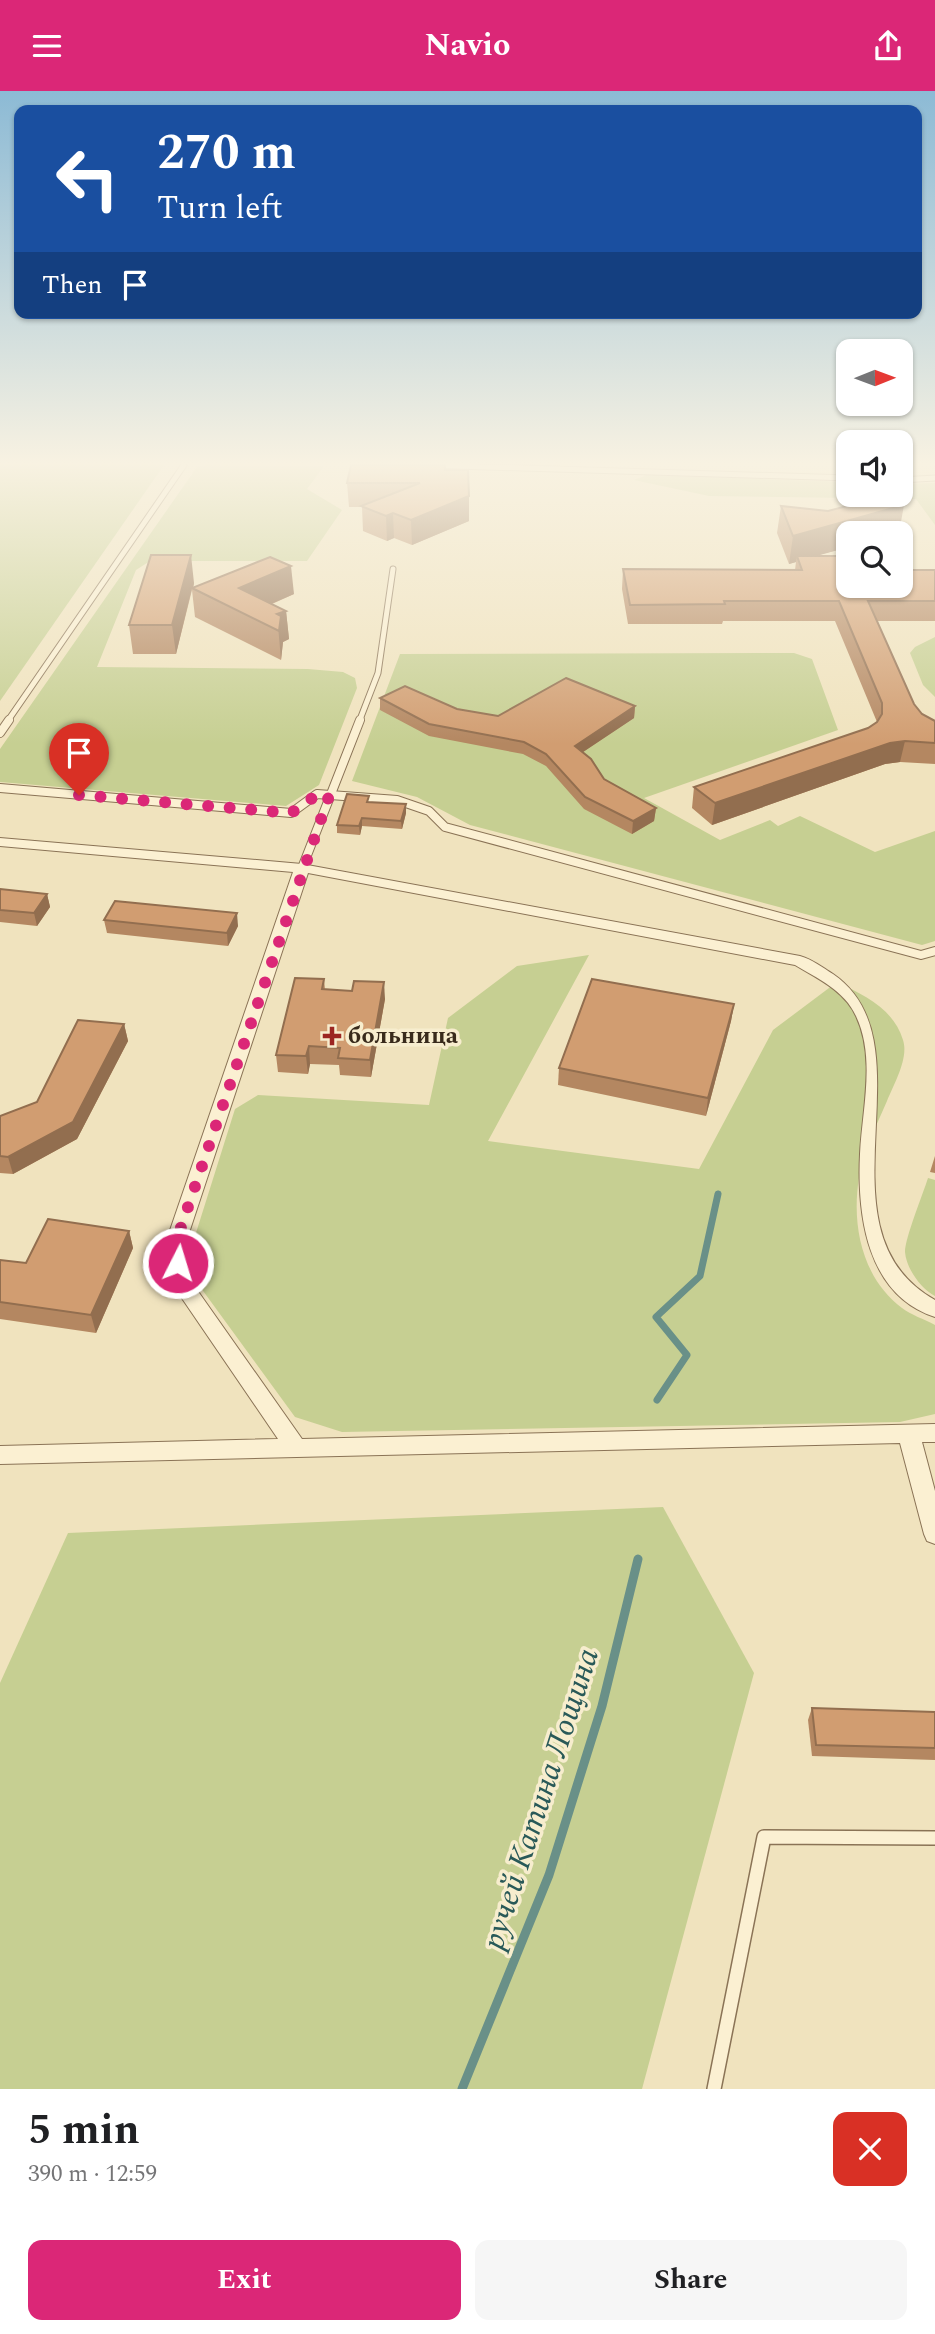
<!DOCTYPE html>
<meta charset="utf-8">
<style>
body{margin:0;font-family:Spectral,serif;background:#f6f6f6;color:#202124;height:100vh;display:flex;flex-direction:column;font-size:26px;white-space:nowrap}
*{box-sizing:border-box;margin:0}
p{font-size:23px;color:#757577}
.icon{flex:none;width:38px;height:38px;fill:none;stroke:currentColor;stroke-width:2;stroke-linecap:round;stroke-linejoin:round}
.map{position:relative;height:1998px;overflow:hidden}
.details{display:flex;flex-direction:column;background:#fff;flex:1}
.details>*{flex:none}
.top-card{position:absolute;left:14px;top:14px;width:908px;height:214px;border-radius:14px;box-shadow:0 2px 5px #0004;background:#1a4fa0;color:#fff;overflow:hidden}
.needle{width:46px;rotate:89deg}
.fabs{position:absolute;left:836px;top:248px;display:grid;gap:14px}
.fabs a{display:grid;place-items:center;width:77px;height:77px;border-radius:14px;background:#fff;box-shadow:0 2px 5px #0004;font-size:35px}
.pin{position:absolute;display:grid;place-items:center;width:60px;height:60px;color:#fff;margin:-72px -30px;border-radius:50% 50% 50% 0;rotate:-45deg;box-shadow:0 0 7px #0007}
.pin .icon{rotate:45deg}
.me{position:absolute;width:77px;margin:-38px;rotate:5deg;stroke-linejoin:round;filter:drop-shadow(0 0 5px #0008)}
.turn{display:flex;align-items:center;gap:24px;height:147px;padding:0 28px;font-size:32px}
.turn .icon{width:91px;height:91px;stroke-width:2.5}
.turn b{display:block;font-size:49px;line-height:60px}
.then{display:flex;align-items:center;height:66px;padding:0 28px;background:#0003;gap:14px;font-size:26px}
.round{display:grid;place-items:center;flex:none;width:74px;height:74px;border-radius:14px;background:#f6f6f6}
.summary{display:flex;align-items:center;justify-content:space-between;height:119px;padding:0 28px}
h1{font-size:42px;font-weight:700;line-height:52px}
.primary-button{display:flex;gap:14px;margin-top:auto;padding:14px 28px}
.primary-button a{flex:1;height:80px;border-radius:14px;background:#db2777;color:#fff;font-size:28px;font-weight:700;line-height:80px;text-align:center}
.primary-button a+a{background:#f6f6f6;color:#202124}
header{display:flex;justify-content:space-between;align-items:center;height:91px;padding:0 28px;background:#db2777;color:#fff;font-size:32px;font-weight:700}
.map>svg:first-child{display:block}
.green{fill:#c6cf92}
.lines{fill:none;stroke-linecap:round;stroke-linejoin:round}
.stream-far1{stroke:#699088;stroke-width:7}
.stream{stroke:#699088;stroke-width:9}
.lane-far2-casing{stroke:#8a7356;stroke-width:7}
.lane-far1-casing{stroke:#8a7356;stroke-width:10}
.lane-casing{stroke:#8a7356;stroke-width:16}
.street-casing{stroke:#8a7356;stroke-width:2}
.lane-far2{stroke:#fbf0d2;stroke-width:5}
.lane-far1{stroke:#fbf0d2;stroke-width:8}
.lane{stroke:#fbf0d2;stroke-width:13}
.street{fill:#fbf0d2;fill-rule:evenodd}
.wall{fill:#b48761}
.shaded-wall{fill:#926e4f}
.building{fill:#d19d71;stroke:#926e4f;stroke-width:2}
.route{stroke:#db2777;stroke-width:12;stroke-dasharray:0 21.6}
.poi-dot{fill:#9c2622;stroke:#f7edce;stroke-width:2.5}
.labels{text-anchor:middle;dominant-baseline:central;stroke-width:7;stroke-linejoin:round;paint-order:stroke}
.poi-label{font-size:24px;font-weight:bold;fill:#382a1b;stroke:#f7edce;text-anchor:start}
.near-water-label{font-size:32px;font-style:italic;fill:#295958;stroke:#f7edce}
</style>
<header><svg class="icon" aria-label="menu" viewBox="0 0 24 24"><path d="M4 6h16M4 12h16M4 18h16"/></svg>Navio<svg class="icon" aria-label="share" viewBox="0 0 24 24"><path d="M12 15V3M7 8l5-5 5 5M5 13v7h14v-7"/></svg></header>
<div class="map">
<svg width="935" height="1998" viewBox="0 0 935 1998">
<rect width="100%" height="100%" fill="#f0e3be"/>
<g class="green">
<polygon points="0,374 164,374 0,610"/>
<polygon points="206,374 324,375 307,398 342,419 307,470 150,470 136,479 97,576 308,578 343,581 355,587 357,597 319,694 286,715 0,691 0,658 197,376"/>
<polygon points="647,384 849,391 849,404 901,404 901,393 935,392 935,434 916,408 709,405 634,389"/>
<polygon points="935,546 935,606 923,594 910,562 915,556"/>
<polygon points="794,562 812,568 838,639 644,707 720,749 770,729 778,735 800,725 875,761 935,740 935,850 922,854 470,734 417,706 352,690 400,563"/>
<path d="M589 864 488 1050 699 1078 773 939 837 891C865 905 893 917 903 949 909 967 894 993 887 1010 880 1026 872 1043 866 1059 848 1112 854 1181 902 1217 911 1224 924 1228 935 1234V1323L900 1331 342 1341 295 1326 198 1193 195 1145 235 1018 258 1004 429 1014 448 927 517 875Z"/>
<path d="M928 1087 935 1089V1205C921 1198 906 1177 905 1161 905 1147 923 1103 928 1087Z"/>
<polygon points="663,1416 754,1582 642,1998 0,1998 0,1592 68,1442"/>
</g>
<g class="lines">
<polyline class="stream-far1" points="657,1309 687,1264 656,1226 700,1185 718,1103"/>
<polyline class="stream" points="462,1998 549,1784 602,1615 638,1468"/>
<defs>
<g id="lane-far2">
<polyline points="424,374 849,387"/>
<polyline points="901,389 935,387"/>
<polyline points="7,631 184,374"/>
<polyline points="359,631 378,582 393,478"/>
</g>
<g id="lane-far1">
<polyline points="0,642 9,629"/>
<polyline points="0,697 291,722 317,703 397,709 429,720 445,736 921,864 935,860"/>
<polyline points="302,777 360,629"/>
</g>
<polyline id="lane" points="714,1998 764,1746 935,1747"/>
<path id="street" d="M0 747 302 773 800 865C812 868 823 877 833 883 935 953 810 1139 935 1209V1226C867 1204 857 1125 860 1063 862 1019 876 967 856 925 845 900 817 887 795 874L308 782 187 1148 188 1172 195 1196 302 1348 935 1333V1351H922L935 1400V1453L927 1450 924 1443 900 1352 0 1373V1355L278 1348 179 1203 168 1172 167 1148 293 781 0 755Z"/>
</defs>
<use href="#lane-far2" class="lane-far2-casing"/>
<use href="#lane-far1" class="lane-far1-casing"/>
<use href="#lane" class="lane-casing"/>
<use href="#street" class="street-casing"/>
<use href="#lane-far2" class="lane-far2"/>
<use href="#lane-far1" class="lane-far1"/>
<use href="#lane" class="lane"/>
<use href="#street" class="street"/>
</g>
<g class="wall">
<polygon points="446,379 469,430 412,454 394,447 387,450 363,440 362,416 349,416 347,392"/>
<polygon points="781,415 899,442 815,465 849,495 935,479 935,530 877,530 914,613 922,623 935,630 935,673 900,671 885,673 712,734 692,717 694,696 868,637 877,631 835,530 723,530 722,533 628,533 622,498 623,478 795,479 796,471 789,473 777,442"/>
<polygon points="194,492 193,497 294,503 272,513 286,520 289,548 283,551 281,569 195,526 192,499 176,563 133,563 129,534"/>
<polygon points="380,607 498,625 635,615 634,627 583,661 604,688 656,717 654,730 632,743 584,718 546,675 523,663 429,645 380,619"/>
<polygon points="369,711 406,722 402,738 362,735 360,744 337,742 337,734"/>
<polygon points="0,798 47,803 50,816 37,835 0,831"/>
<polygon points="104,829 238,835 228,855 107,842"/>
<polygon points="324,888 325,899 385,908 371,986 340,984 339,974 310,973 308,983 278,981 276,964"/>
<polygon points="734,913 731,930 706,1025 558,994 559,977"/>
<polygon points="124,933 128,950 77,1048 13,1083 0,1082 0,1025 37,1011"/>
<polygon points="935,1065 935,1082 930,1081"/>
<polygon points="129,1140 133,1157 96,1242 0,1228 0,1169 26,1172"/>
<polygon points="812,1617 935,1621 935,1669 812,1665 808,1629"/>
</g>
<g class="shaded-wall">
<polygon points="469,405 469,430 412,454 411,429"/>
<polygon points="904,414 899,442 895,443 849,443 849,456 798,470 797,465 796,471 789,473 793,445"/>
<polygon points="393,422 394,447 387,450 386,425"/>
<polygon points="191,464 194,492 193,497 192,497 176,563 172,534"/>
<polygon points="291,475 294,503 245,524 239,497"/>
<polygon points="286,520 289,548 283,551 281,569 277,523"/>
<polygon points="635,615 634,627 574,667 575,655"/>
<polygon points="905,650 900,671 885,673 712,734 715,712 890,652"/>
<polygon points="406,713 406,722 402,738 401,730"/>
<polygon points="656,717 654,730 632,743 633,730"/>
<polygon points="362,727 362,735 360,744 359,735"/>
<polygon points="47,803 50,816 37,835 34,822"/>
<polygon points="237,822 238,835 228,855 227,842"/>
<polygon points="384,891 385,908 371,986 370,969"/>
<polygon points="734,913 731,930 706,1025 708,1007"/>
<polygon points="124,933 128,950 77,1048 13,1083 8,1066"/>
<polygon points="309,955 310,973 308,983 306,965"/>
<polygon points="129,1140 133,1157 96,1242 91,1224"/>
</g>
<g class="building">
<polygon points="351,374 445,374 445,379 468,379 469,405 411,429 393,422 386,425 361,415 420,392 347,392"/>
<polygon points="885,405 904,414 793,445 781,415 828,420"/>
<polygon points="151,464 191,464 172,534 129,534"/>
<polygon points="797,465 848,465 849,495 901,495 901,479 935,479 935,510 868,510 914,613 922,623 935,630 935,652 905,650 890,652 715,712 694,696 868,637 877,631 882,623 882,612 839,510 724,510 725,513 630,514 623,478 802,479"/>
<polygon points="270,466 291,475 239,497 286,520 277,523 281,525 279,540 192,497"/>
<polygon points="566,587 635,615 575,655 591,668 604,688 656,717 633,730 585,706 546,663 524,651 429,633 380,607 405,595 457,618 498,625"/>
<polygon points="347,703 369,705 367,711 406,713 401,730 362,727 359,735 337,734"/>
<polygon points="0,798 47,803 34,822 0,819"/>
<polygon points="115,810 237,822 227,842 104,829"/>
<polygon points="295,887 324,888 322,898 352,900 354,890 384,891 370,969 338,967 340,957 309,955 306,965 276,964"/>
<polygon points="592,888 734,913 708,1007 559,977"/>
<polygon points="78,929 124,933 73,1031 8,1066 0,1065 0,1025 37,1011"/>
<polygon points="48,1128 129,1140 91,1224 0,1211 0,1169 26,1172"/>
<polygon points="812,1617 935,1621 935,1657 816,1654"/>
</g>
<linearGradient id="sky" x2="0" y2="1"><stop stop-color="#8cbad5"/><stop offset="0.57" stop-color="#f8f2e2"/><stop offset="1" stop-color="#f8f2e2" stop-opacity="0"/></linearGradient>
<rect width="935" height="653" fill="url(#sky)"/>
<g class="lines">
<polyline class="route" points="79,704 291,722 317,704 329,705 177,1148 178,1172"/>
</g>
<path class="poi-dot" d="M328.5 934.5h7v7h7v7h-7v7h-7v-7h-7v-7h7z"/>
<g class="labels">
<g class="poi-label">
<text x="348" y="945">больница</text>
</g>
<g class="near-water-label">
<text transform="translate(541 1708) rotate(-72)">ручей Катина Лощина</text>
</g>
</g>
</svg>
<div class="fabs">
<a><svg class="needle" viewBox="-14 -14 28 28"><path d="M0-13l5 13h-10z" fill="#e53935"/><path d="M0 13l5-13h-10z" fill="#757577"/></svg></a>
<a><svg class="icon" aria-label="sound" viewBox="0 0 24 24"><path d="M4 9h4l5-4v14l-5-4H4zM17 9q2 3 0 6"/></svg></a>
<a><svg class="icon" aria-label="search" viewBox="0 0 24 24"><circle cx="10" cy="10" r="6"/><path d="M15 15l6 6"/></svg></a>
</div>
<div class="pin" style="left:79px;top:704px;background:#d93025"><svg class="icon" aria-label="arrive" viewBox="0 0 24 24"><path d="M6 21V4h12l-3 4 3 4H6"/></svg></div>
<svg class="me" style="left:178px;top:1172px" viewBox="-20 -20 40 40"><circle r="17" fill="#db2777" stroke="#fff" stroke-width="3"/><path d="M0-11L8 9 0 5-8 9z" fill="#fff"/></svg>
<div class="top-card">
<div class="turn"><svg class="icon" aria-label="left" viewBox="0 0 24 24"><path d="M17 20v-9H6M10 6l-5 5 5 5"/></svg><div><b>270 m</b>Turn left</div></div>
<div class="then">Then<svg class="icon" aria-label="arrive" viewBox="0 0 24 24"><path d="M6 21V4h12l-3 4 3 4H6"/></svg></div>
</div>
</div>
<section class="details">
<div class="summary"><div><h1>5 min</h1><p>390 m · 12:59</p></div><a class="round" style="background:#d93025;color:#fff"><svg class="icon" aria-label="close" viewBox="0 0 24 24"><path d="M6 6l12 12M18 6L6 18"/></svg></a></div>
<div class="primary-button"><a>Exit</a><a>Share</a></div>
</section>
